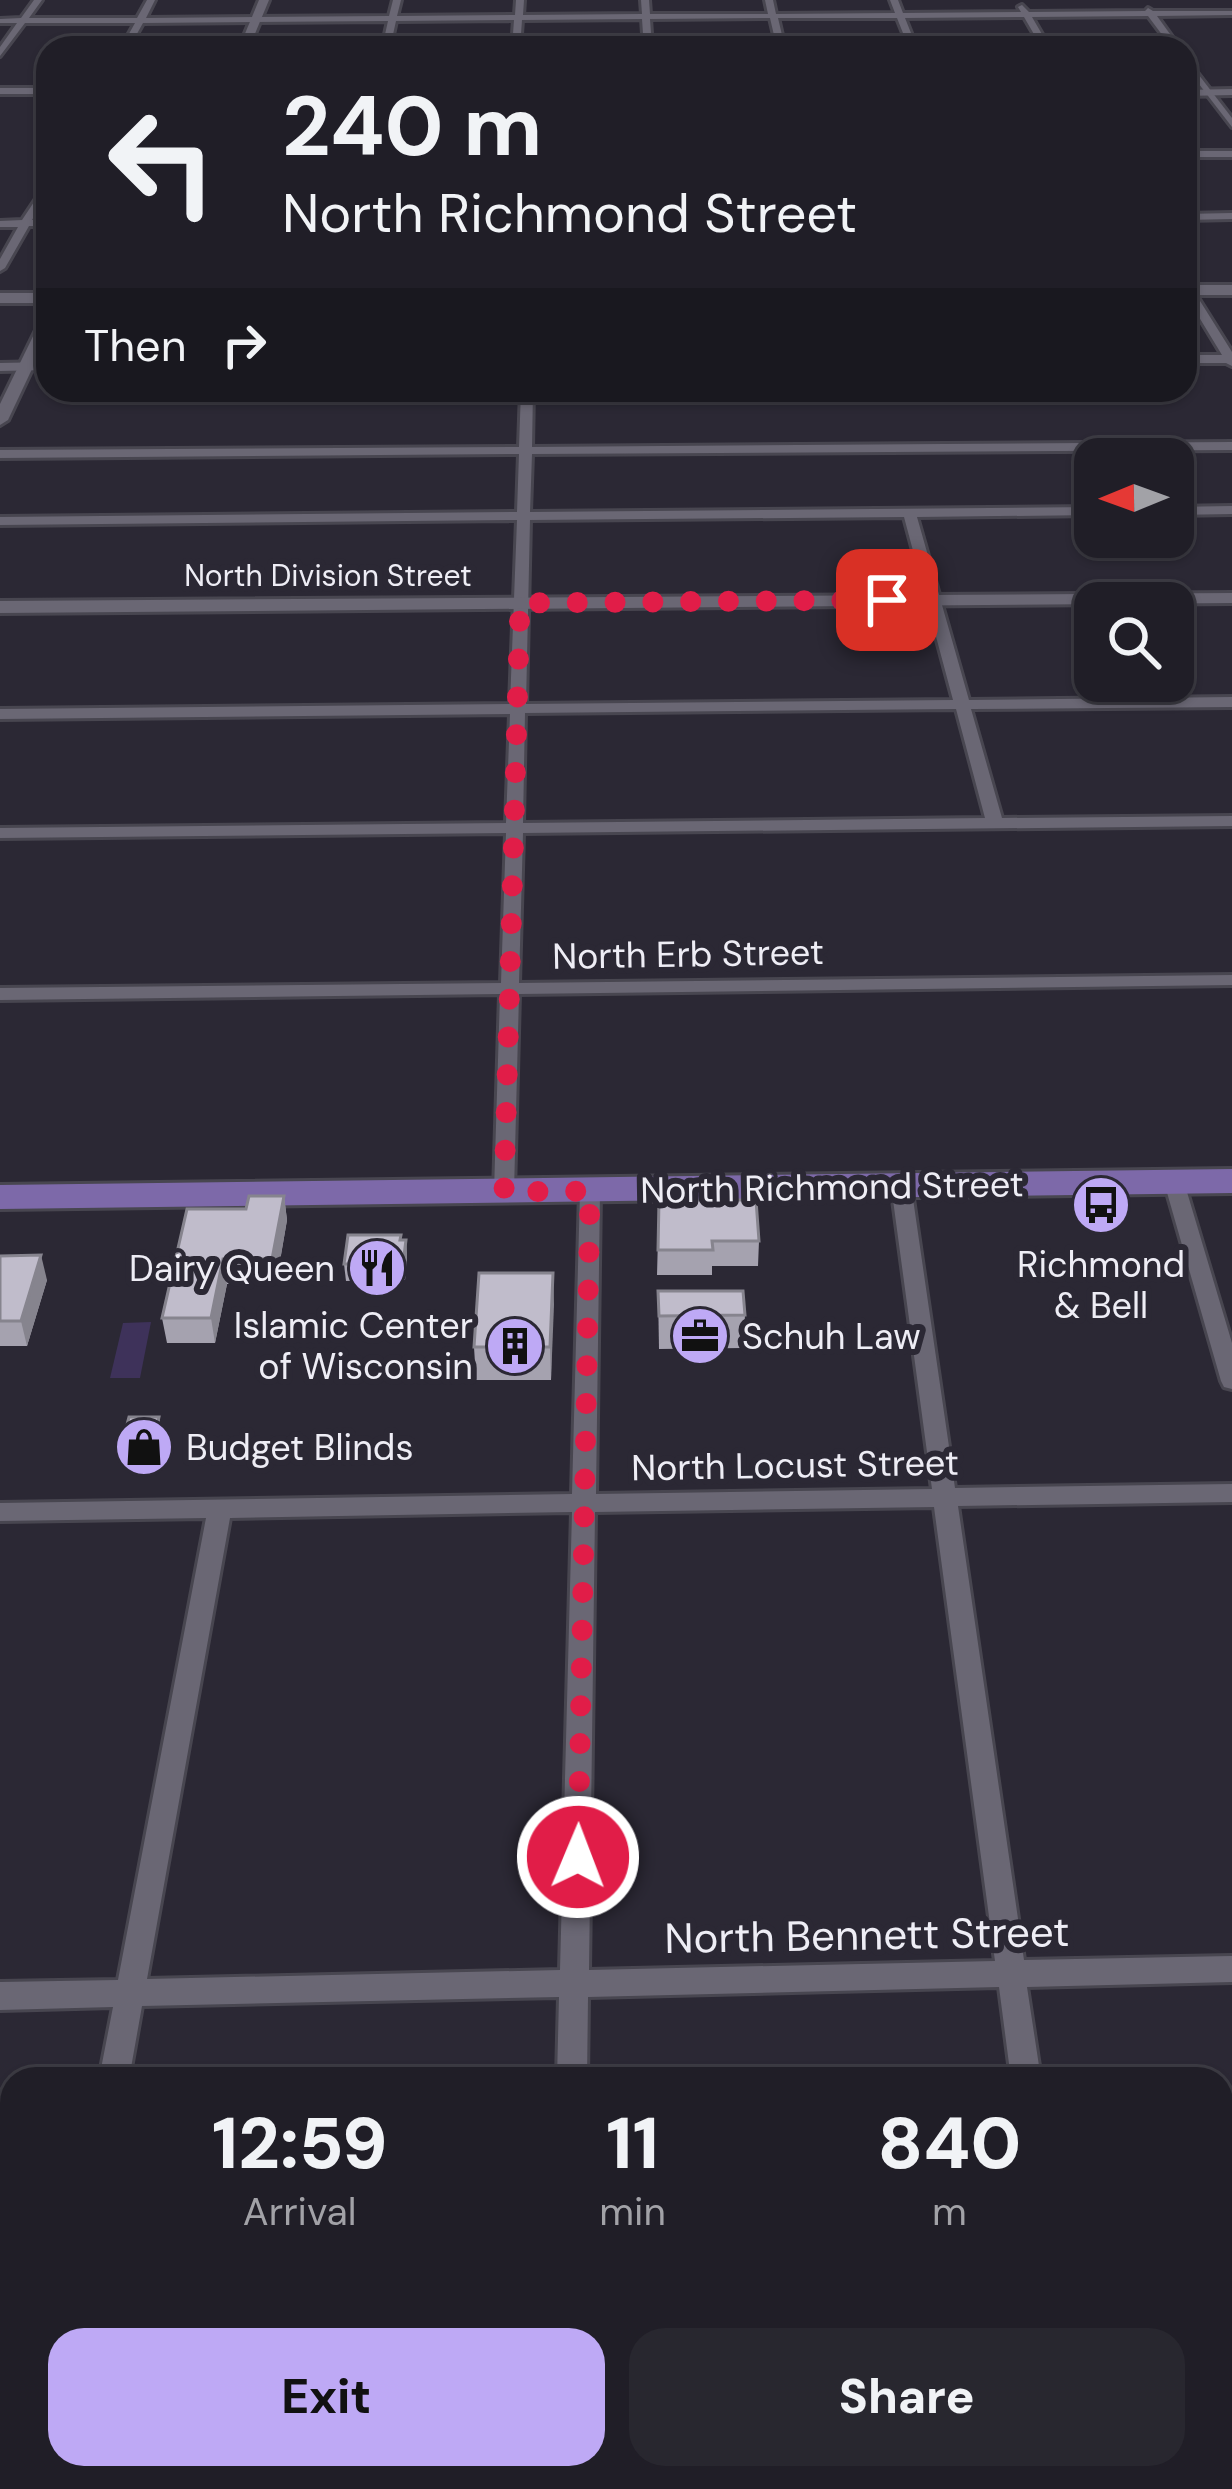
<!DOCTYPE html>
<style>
body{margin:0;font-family:"DM Sans",sans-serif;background:#28272f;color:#f1f3f6;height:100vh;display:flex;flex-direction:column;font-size:45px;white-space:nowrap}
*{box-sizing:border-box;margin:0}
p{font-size:39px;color:#a2a2a7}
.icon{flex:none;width:66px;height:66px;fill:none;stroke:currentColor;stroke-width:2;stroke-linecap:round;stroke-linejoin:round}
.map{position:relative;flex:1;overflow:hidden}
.details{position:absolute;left:0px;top:2067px;width:1233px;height:423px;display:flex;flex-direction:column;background:#201e27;border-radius:36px 36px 0 0;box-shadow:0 3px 9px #0004,0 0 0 3px #3d3c44}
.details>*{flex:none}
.top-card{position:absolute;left:36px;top:36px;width:1161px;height:366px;border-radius:36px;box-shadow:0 3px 9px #0004,0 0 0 3px #3d3c44;background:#201e27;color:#f1f3f6;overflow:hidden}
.needle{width:78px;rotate:269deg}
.tools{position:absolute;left:1074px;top:438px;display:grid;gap:24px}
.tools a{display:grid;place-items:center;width:120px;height:120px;border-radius:24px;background:#201e27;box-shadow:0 3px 9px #0004,0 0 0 3px #3d3c44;font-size:60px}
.pin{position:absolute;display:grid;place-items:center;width:102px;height:102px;color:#fff;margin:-51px;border-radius:24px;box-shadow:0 6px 18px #0006}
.me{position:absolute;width:132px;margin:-66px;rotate:1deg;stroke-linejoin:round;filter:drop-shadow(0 0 9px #0008)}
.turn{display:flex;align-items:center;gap:42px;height:252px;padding:0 48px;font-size:54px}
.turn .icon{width:156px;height:156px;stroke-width:2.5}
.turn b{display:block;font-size:84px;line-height:102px}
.then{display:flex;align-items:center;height:114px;padding:0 48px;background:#0003;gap:24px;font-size:45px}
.eta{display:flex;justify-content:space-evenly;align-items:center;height:204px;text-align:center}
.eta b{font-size:72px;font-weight:800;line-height:84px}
.action{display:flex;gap:24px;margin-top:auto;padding:24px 48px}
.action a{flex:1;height:138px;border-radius:36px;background:#bea9f5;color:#111;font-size:48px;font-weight:800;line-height:138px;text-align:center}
.action a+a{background:#28272f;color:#f1f3f6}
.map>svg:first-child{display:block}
.green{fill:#3e325a}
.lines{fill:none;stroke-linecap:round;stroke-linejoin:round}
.minor-casing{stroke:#484650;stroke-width:6}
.tertiary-casing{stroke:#484650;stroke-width:6}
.secondary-casing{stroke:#484650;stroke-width:6}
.primary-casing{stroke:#484650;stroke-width:6}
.minor{fill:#6a6774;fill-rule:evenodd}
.tertiary{fill:#6a6774;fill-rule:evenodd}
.secondary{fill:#6a6774;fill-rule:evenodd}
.primary{fill:#7d69a9;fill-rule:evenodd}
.wall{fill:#a5a2af}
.shaded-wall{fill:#86848e}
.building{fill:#c0bccb;stroke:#86848e;stroke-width:3}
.route{stroke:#e11d48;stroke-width:21;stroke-dasharray:0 37.8}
.labels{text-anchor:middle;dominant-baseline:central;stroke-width:12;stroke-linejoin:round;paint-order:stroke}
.far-street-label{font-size:30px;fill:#eeedf5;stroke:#2b2834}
.street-label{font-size:36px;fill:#eeedf5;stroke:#2b2834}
.poi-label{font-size:36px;fill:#eeedf5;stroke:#2b2834;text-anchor:end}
.near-street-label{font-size:42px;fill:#eeedf5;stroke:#2b2834}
</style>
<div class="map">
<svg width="1232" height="2489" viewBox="0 0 1232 2489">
<rect width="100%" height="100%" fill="#2b2834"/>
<polygon class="green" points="151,1322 140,1378 110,1378 123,1323"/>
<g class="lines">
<defs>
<g id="minor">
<polygon points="34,0 42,0 29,18 137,18 147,0 155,0 146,18 389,16 393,0 401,0 397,16 515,15 516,0 524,0 523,15 642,14 641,0 649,0 650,14 768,14 765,0 773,0 776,14 895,13 890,0 898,0 903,13 1021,12 1018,7 1022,5 1029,12 1145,11 1148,8 1153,11 1232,11 1232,15 1157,16 1180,48 1172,48 1148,16 1032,17 1050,48 1042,48 1024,17 905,18 917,48 909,48 897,18 778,18 785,48 777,48 770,18 650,19 652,48 644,48 642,19 522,20 520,48 512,48 514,20 396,21 390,48 382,48 388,21 143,23 129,48 121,48 135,23 25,23 0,56 0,47 17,23 0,23 0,19 21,18"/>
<polygon points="1185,57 1232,118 1232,127 1185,66"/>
<rect x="0" y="88" width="48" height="6"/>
<rect x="1185" y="151" width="47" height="6"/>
<polygon points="48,181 48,193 32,220 48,220 48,226 29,226 5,268 0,271 0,259 18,227 0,227 0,221 22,220"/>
<polygon points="1232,213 1232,219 1185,220 1185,214"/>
<polygon points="1185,282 1190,285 1232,352 1232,366 1226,363 1185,363 1185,355 1222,355 1185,294"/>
<polygon points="48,362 48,370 0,371 0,363"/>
<path d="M521 390H533L532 447 1232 442V450L532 454 530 512 1095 507V515L917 517 969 700 1232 697V707L971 709 1002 818 1232 816V826L523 833 519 983 1232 975V985L519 994 514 1192 504 1199 494 1192 500 994 0 1000V988L501 983 506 833 0 838V828L506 823 510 714 0 719V709L510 704 517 520 0 525V517L517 512 519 454 0 458V450L519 447ZM904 517 953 700 526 704 530 520ZM956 709 985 818 523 823 525 713Z"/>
<polygon points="1232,506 1232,514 1173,515 1173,507"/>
<polygon points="1174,1175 1184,1182 1232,1343 1232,1389 1224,1387 1221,1381 1164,1182"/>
<path d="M901 1178 911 1185 955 1488 1232 1484V1502L958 1506 1024 1960 1232 1956V1982L1027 1987 1041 2079H1011L999 1987 588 1997 587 2079H557L559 1997 142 2006 129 2079H99L113 2007 0 2010V1982L118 1980 206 1518 0 1521V1503L572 1494 580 1191 590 1184 600 1191 596 1494 932 1489 891 1185ZM934 1507 995 1961 589 1970 595 1512ZM572 1512 560 1970 147 1979 230 1518Z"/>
<polygon points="23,2478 57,2478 55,2489 21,2489"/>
<rect x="546" y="2478" width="34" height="11"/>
<polygon points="1066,2478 1100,2478 1101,2489 1067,2489"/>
</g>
<g id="tertiary">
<polygon points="259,0 269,0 249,48 239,48"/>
<polygon points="1232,89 1232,95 1185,96 1185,90"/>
<polygon points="48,316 48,335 8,420 0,425 0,404 41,320"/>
<polygon points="1232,593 1232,603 0,613 0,601"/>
</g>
<g id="secondary">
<rect x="1185" y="285" width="47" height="10"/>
<rect x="0" y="293" width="48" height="10"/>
</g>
<polygon id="primary" points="1232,1169 1232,1193 0,1209 0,1185"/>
</defs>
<use href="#minor" class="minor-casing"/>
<use href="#tertiary" class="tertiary-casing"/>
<use href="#secondary" class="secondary-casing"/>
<use href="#primary" class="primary-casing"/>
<use href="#minor" class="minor"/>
<use href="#tertiary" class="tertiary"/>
<use href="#secondary" class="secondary"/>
<use href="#primary" class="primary"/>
</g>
<g class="wall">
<polygon points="284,1196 287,1220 276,1284 227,1284 215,1343 167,1343 162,1318 246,1209"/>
<polygon points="659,1200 759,1241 758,1266 712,1266 712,1275 657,1275"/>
<polygon points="401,1240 406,1240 407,1256 405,1280 346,1281 344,1264"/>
<polygon points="0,1256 47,1280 27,1346 0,1346"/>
<polygon points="553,1273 551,1380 476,1380 474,1347"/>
<polygon points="658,1291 745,1315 743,1348 659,1349"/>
<polygon points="159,1417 162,1434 157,1460 126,1460 122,1443"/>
</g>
<g class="shaded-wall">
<polygon points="284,1196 287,1220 276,1284 272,1259"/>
<polygon points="406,1240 407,1256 405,1280 403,1264"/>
<polygon points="41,1255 47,1280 27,1346 21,1321"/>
<polygon points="223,1259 227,1284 215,1343 211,1318"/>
<polygon points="553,1273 554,1305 551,1380 550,1347"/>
<polygon points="159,1417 162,1434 157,1460 153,1443"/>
</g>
<g class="building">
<polygon points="249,1196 284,1196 272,1259 223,1259 211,1318 162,1318 187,1209 246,1209"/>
<polygon points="659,1200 756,1200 759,1241 712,1241 713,1250 658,1250"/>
<polygon points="348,1235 401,1235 400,1240 406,1240 403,1264 344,1264"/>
<polygon points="41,1255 21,1321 0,1321 0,1256"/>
<polygon points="479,1273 553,1273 550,1347 474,1347"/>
<polygon points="658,1291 743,1291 745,1315 659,1316"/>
<polygon points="129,1417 159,1417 153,1443 122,1443"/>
</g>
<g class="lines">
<polyline class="route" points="578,1857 590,1191 504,1192 520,603 887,600"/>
</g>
<defs>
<symbol id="bus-disc" viewBox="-11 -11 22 22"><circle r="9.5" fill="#bea9f5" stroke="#2b2834"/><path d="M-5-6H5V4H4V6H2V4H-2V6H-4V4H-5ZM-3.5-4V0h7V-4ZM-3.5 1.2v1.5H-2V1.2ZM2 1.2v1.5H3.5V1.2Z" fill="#111"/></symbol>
<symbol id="restaurant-disc" viewBox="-11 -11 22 22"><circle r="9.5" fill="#bea9f5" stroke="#2b2834"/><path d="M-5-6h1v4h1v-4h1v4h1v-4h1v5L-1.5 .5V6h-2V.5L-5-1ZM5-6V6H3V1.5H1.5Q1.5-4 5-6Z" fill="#111"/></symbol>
<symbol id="office-disc" viewBox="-11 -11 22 22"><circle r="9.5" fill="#bea9f5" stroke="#2b2834"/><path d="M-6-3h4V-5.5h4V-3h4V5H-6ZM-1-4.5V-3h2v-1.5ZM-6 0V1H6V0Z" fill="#111"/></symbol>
<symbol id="building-disc" viewBox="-11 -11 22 22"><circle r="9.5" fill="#bea9f5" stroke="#2b2834"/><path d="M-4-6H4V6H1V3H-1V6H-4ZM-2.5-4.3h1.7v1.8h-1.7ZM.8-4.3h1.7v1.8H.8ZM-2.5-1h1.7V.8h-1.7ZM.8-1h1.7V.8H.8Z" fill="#111"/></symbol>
<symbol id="shop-disc" viewBox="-11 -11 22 22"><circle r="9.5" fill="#bea9f5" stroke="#2b2834"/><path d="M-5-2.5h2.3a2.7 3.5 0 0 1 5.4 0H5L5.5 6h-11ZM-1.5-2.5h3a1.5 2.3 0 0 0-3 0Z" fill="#111"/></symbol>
</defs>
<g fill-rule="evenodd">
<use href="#bus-disc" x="1068" y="1172" width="66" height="66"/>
<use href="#restaurant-disc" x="344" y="1235" width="66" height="66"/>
<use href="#office-disc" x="667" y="1303" width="66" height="66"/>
<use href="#building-disc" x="482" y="1313" width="66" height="66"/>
<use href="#shop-disc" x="111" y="1414" width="66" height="66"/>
</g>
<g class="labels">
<g class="far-street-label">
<text x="328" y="575">North Division Street</text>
</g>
<g class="street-label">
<text transform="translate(688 954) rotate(-1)">North Erb Street</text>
<text transform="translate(832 1187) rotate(-1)">North Richmond Street</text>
<text transform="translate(795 1465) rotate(-1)">North Locust Street</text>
</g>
<g class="poi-label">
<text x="1101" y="1264" text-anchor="middle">Richmond<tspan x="1101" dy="41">&amp; Bell</tspan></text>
<text x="335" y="1268">Dairy Queen</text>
<text x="473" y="1325">Islamic Center<tspan x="473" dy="41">of Wisconsin</tspan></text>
<text x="742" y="1336" text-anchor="start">Schuh Law</text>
<text x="186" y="1447" text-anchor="start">Budget Blinds</text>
</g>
<g class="near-street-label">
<text transform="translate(867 1935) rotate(-1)">North Bennett Street</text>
</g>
</g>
</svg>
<div class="tools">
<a><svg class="needle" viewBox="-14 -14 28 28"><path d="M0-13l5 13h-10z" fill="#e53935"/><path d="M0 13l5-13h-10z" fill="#a2a2a7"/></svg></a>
<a><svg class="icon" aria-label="search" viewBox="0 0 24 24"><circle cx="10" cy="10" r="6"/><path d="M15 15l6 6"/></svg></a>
</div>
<div class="pin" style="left:887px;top:600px;background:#d93025"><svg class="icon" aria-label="arrive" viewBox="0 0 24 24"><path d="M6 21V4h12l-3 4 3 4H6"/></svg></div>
<svg class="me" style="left:578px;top:1857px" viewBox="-20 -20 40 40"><circle r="17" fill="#e11d48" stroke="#fff" stroke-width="3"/><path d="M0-11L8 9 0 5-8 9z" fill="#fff"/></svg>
<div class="top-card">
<div class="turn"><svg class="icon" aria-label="left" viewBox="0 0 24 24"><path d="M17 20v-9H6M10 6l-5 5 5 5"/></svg><div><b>240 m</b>North Richmond Street</div></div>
<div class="then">Then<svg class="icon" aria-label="right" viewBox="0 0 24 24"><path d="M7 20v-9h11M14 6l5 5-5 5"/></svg></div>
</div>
<section class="details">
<div class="eta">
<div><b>12:59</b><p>Arrival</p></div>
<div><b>11</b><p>min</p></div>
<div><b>840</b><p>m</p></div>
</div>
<div class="action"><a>Exit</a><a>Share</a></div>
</section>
</div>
